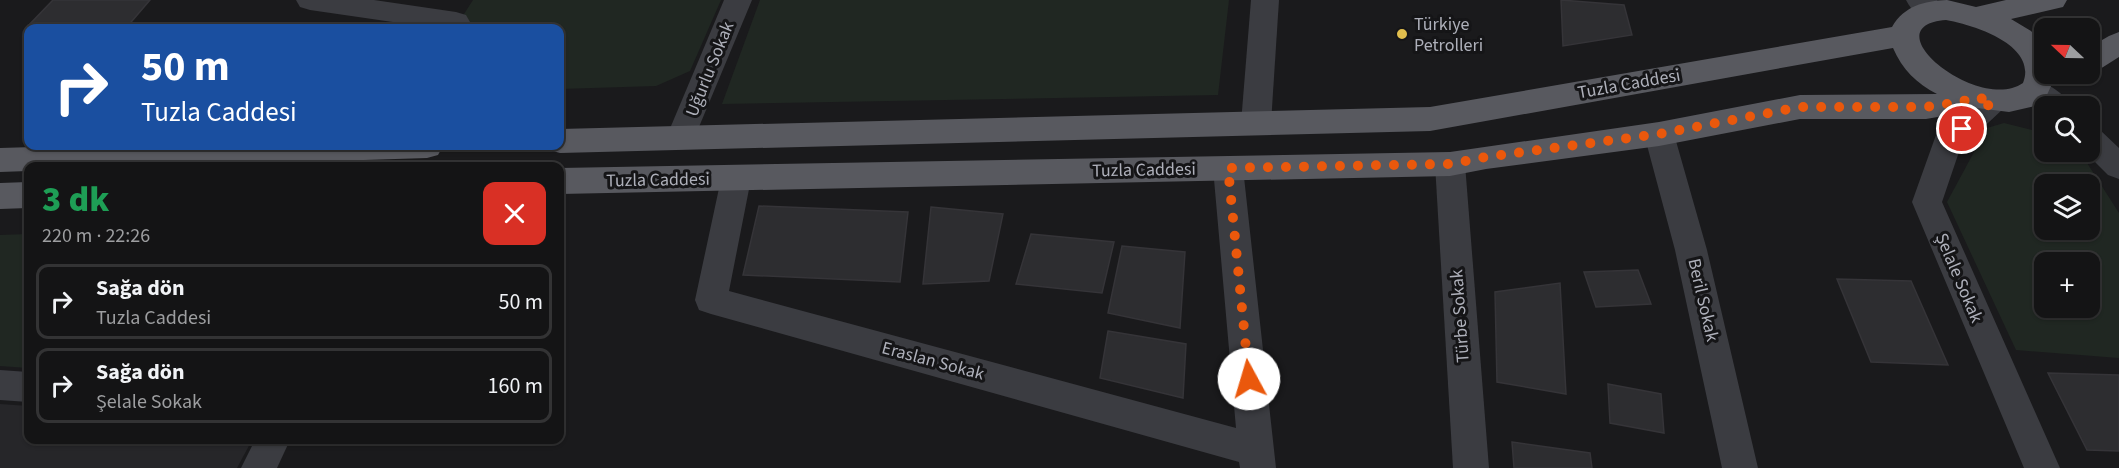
<!DOCTYPE html>
<html lang="tr">
<meta charset="utf-8">
<style>
body{margin:0;font-family:"Source Sans 3",sans-serif;background:#212122;color:#f1f3f6;height:100vh;display:flex;flex-direction:column;font-size:22px;white-space:nowrap}
*{box-sizing:border-box;margin:0}
p{font-size:20px;color:#9d9ea0}
.icon{flex:none;width:33px;height:33px;fill:none;stroke:currentColor;stroke-width:2;stroke-linecap:round;stroke-linejoin:round}
.map{position:relative;flex:1;overflow:hidden}
.details{position:absolute;left:24px;top:162px;width:540px;height:282px;display:flex;flex-direction:column;background:#141415;border-radius:12px;box-shadow:0 2px 4px #0004,0 0 0 2px #333334}
.details>*{flex:none}
.guide{position:absolute;left:24px;top:24px;width:540px;height:126px;border-radius:12px;box-shadow:0 2px 4px #0004,0 0 0 2px #333334;background:#1a4fa0;color:#fff;overflow:hidden}
.needle{width:39px;rotate:292deg}
.tools{position:absolute;left:2034px;top:18px;display:grid;gap:12px}
.tools a{display:grid;place-items:center;width:66px;height:66px;border-radius:12px;background:#141415;box-shadow:0 2px 4px #0004,0 0 0 2px #333334;font-size:30px}
.pin{position:absolute;display:grid;place-items:center;width:51px;height:51px;color:#fff;margin:-26px;border:3px solid #fff;border-radius:50%;box-shadow:0 2px 6px #0007}
.me{position:absolute;width:66px;margin:-33px;rotate:354deg;stroke-linejoin:round;filter:drop-shadow(0 0 4px #0008)}
.turn{display:flex;align-items:center;gap:21px;height:126px;padding:0 18px;font-size:27px}
.turn .icon{width:78px;height:78px;stroke-width:2.5}
.turn b{display:block;font-size:42px;line-height:51px}
.round{display:grid;place-items:center;flex:none;width:63px;height:63px;border-radius:12px;background:#212122}
.head{display:flex;align-items:center;justify-content:space-between;height:102px;padding:0 18px}
h1{font-size:36px;font-weight:800;line-height:45px;color:#1e9e55}
ul{padding:0;list-style:none}
li{display:flex;align-items:center;gap:18px;height:75px;margin:0 12px 9px;padding:0 6px;border:3px solid #333334;border-radius:12px}
li div{flex:1}
li b{display:block;font-size:22px}
li em{font-style:normal}
.map>svg:first-child{display:block}
.built{fill:#262629}
.green{fill:#202722;fill-rule:evenodd}
.building{fill:#2d2d30;stroke:#353438;stroke-width:1.5}
.lines{fill:none;stroke-linecap:round;stroke-linejoin:round}
.minor{fill:#3b3c41;fill-rule:evenodd}
.tertiary{fill:#3b3c41;fill-rule:evenodd}
.primary{fill:#58595f;fill-rule:evenodd}
.route{stroke:#ea580c;stroke-width:10;stroke-dasharray:0 18}
.poi-dot{fill:#e1be4d;stroke:#151517;stroke-width:2}
.labels{text-anchor:middle;dominant-baseline:central;stroke-width:6;stroke-linejoin:round;paint-order:stroke}
.poi-label{font-size:18px;fill:#aeb0ba;stroke:#151517;text-anchor:start}
.street-label{font-size:18px;fill:#aeb0ba;stroke:#151517}
</style>
<div class="map">
<svg width="2119" height="468" viewBox="0 0 2119 468">
<rect width="100%" height="100%" fill="#1a1a1c"/>
<polygon class="built" points="0,404 28,406 28,440 252,440 237,468 0,468"/>
<g class="green">
<polygon points="473,0 721,0 690,71 656,86 560,89 560,28 455,28"/>
<polygon points="760,0 1229,0 1218,95 722,104"/>
<path d="M2004 123 2044 133V152H2072L2087 163 2119 213V358L2016 350 1947 202 1987 128ZM2044 184H2090V230H2044ZM2044 262H2090V308H2044Z"/>
<polygon points="28,234 28,368 0,366 0,235"/>
</g>
<g class="building">
<polygon points="53,0 150,0 126,28 66,28 29,25"/>
<polygon points="1561,0 1624,5 1632,35 1563,46"/>
<polygon points="273,26 340,26 337,28 271,28"/>
<polygon points="759,206 908,212 900,282 743,275"/>
<polygon points="931,207 1003,214 989,281 923,284"/>
<polygon points="1031,234 1114,242 1102,293 1016,284"/>
<polygon points="1122,246 1185,252 1180,328 1108,313"/>
<polygon points="1638,270 1651,304 1596,307 1584,272"/>
<polygon points="1837,279 1911,281 1948,365 1871,362"/>
<polygon points="1560,283 1566,394 1497,382 1495,292"/>
<polygon points="1108,331 1186,344 1183,398 1100,378"/>
<polygon points="2048,373 2119,375 2119,451 2087,450"/>
<polygon points="1608,384 1661,394 1664,433 1610,423"/>
<polygon points="1512,442 1590,453 1592,468 1514,468"/>
</g>
<g class="lines">
<g class="minor">
<polygon points="296,0 374,0 456,12 466,15 470,22 466,28 434,28 310,10 300,7"/>
<polygon points="724,0 752,0 691,146 681,149 671,146 666,138"/>
<polygon points="1251,0 1279,0 1271,123 1266,131 1256,134 1246,131 1241,123"/>
<path d="M2034 79C2048 84 2065 93 2070 106H2044V113L2024 98 2020 90 2024 82Z"/>
<polygon points="1993,90 2003,93 2007,101 2003,109 1960,149 1942,202 2060,468 2024,468 1912,202 1936,135 1983,93"/>
<polygon points="1659,123 1669,126 1674,134 1707,250 1758,468 1722,468 1675,250 1644,134 1649,126"/>
<polygon points="2090,127 2100,130 2119,148 2119,179 2108,175 2085,152 2090,152"/>
<polygon points="1450,152 1461,156 1465,164 1489,468 1453,468 1435,164 1439,156"/>
<polygon points="1228,156 1239,160 1243,168 1276,468 1240,468 1239,462 711,314 699,310 695,300 721,179 725,170 736,167 747,170 751,179 729,291 1236,428 1213,168 1217,160"/>
<polygon points="0,370 28,372 28,402 0,400"/>
<polygon points="255,440 290,440 277,468 241,468"/>
</g>
<path class="tertiary" d="M1906 0H1937L1944 11 1940 18C1923 23 1914 15 1906 0Z"/>
<g class="primary">
<path d="M1947 0 1976 7 2006 0H2067L2063 7 2011 19 2031 31 2044 45V74L2056 75 2046 97 2035 106 2009 112 1977 108 1961 113 1926 119H1800L1659 146 1486 169 1450 176 560 194V168L1450 152 1659 122 1800 95 1937 94C1917 84 1902 69 1893 48L1430 131 560 153 549 150 547 146H560V129L1430 107 1892 27C1904 6 1924 1 1947 0ZM1946 20C1974 25 2038 45 2023 83 1979 114 1869 26 1946 20Z"/>
<polygon points="2119,32 2119,57 2100,69 2090,72 2090,47 2109,36"/>
<polygon points="67,146 443,146 438,155 427,158 175,166 28,166 28,171 0,172 0,148"/>
<polygon points="28,182 28,208 0,209 0,183"/>
</g>
</g>
<g class="lines">
<polyline class="route" points="1249,379 1228,168 1450,164 1486,157 1659,134 1800,107 1926,107 1961,102 1974,97 1993,101 1962,129"/>
</g>
<circle class="poi-dot" cx="1402" cy="34" r="6"/>
<g class="labels">
<g class="poi-label">
<text x="1414" y="24">Türkiye<tspan x="1414" dy="21">Petrolleri</tspan></text>
</g>
<g class="street-label">
<text transform="translate(710 69) rotate(-68)">Uğurlu Sokak</text>
<text transform="translate(1629 84) rotate(-10)">Tuzla Caddesi</text>
<text transform="translate(1144 170) rotate(-1)">Tuzla Caddesi</text>
<text transform="translate(658 180) rotate(-1)">Tuzla Caddesi</text>
<text transform="translate(1959 278) rotate(67)">Şelale Sokak</text>
<text transform="translate(1703 300) rotate(77)">Beril Sokak</text>
<text transform="translate(1460 316) rotate(-94)">Türbe Sokak</text>
<text transform="translate(933 361) rotate(15)">Eraslan Sokak</text>
</g>
</g>
</svg>
<div class="tools">
<a><svg class="needle" viewBox="-14 -14 28 28"><path d="M0-13l5 13h-10z" fill="#e53935"/><path d="M0 13l5-13h-10z" fill="#9d9ea0"/></svg></a>
<a><svg class="icon" aria-label="search" viewBox="0 0 24 24"><circle cx="10" cy="10" r="6"/><path d="M15 15l6 6"/></svg></a>
<a><svg class="icon" aria-label="layers" viewBox="0 0 24 24"><path d="M12 4l9 5-9 5-9-5zM3 14l9 5 9-5"/></svg></a>
<a>+</a>
</div>
<div class="pin" style="left:1962px;top:129px;background:#d93025"><svg class="icon" aria-label="arrive" viewBox="0 0 24 24"><path d="M6 21V4h12l-3 4 3 4H6"/></svg></div>
<svg class="me" style="left:1249px;top:379px" viewBox="-20 -20 40 40"><circle r="19" fill="#fff"/><path d="M0-13L10 11 0 6-10 11z" fill="#ea580c"/></svg>
<div class="guide">
<div class="turn"><svg class="icon" aria-label="right" viewBox="0 0 24 24"><path d="M7 20v-9h11M14 6l5 5-5 5"/></svg><div><b>50 m</b>Tuzla Caddesi</div></div>
</div>
<section class="details">
<div class="head"><div><h1>3 dk</h1><p>220 m · 22:26</p></div><a class="round" style="background:#d93025;color:#fff"><svg class="icon" aria-label="close" viewBox="0 0 24 24"><path d="M6 6l12 12M18 6L6 18"/></svg></a></div>
<ul>
<li><svg class="icon" aria-label="right" viewBox="0 0 24 24"><path d="M7 20v-9h11M14 6l5 5-5 5"/></svg><div><b>Sağa dön</b><p>Tuzla Caddesi</p></div><em>50 m</em></li>
<li><svg class="icon" aria-label="right" viewBox="0 0 24 24"><path d="M7 20v-9h11M14 6l5 5-5 5"/></svg><div><b>Sağa dön</b><p>Şelale Sokak</p></div><em>160 m</em></li>
</ul>
</section>
</div>
